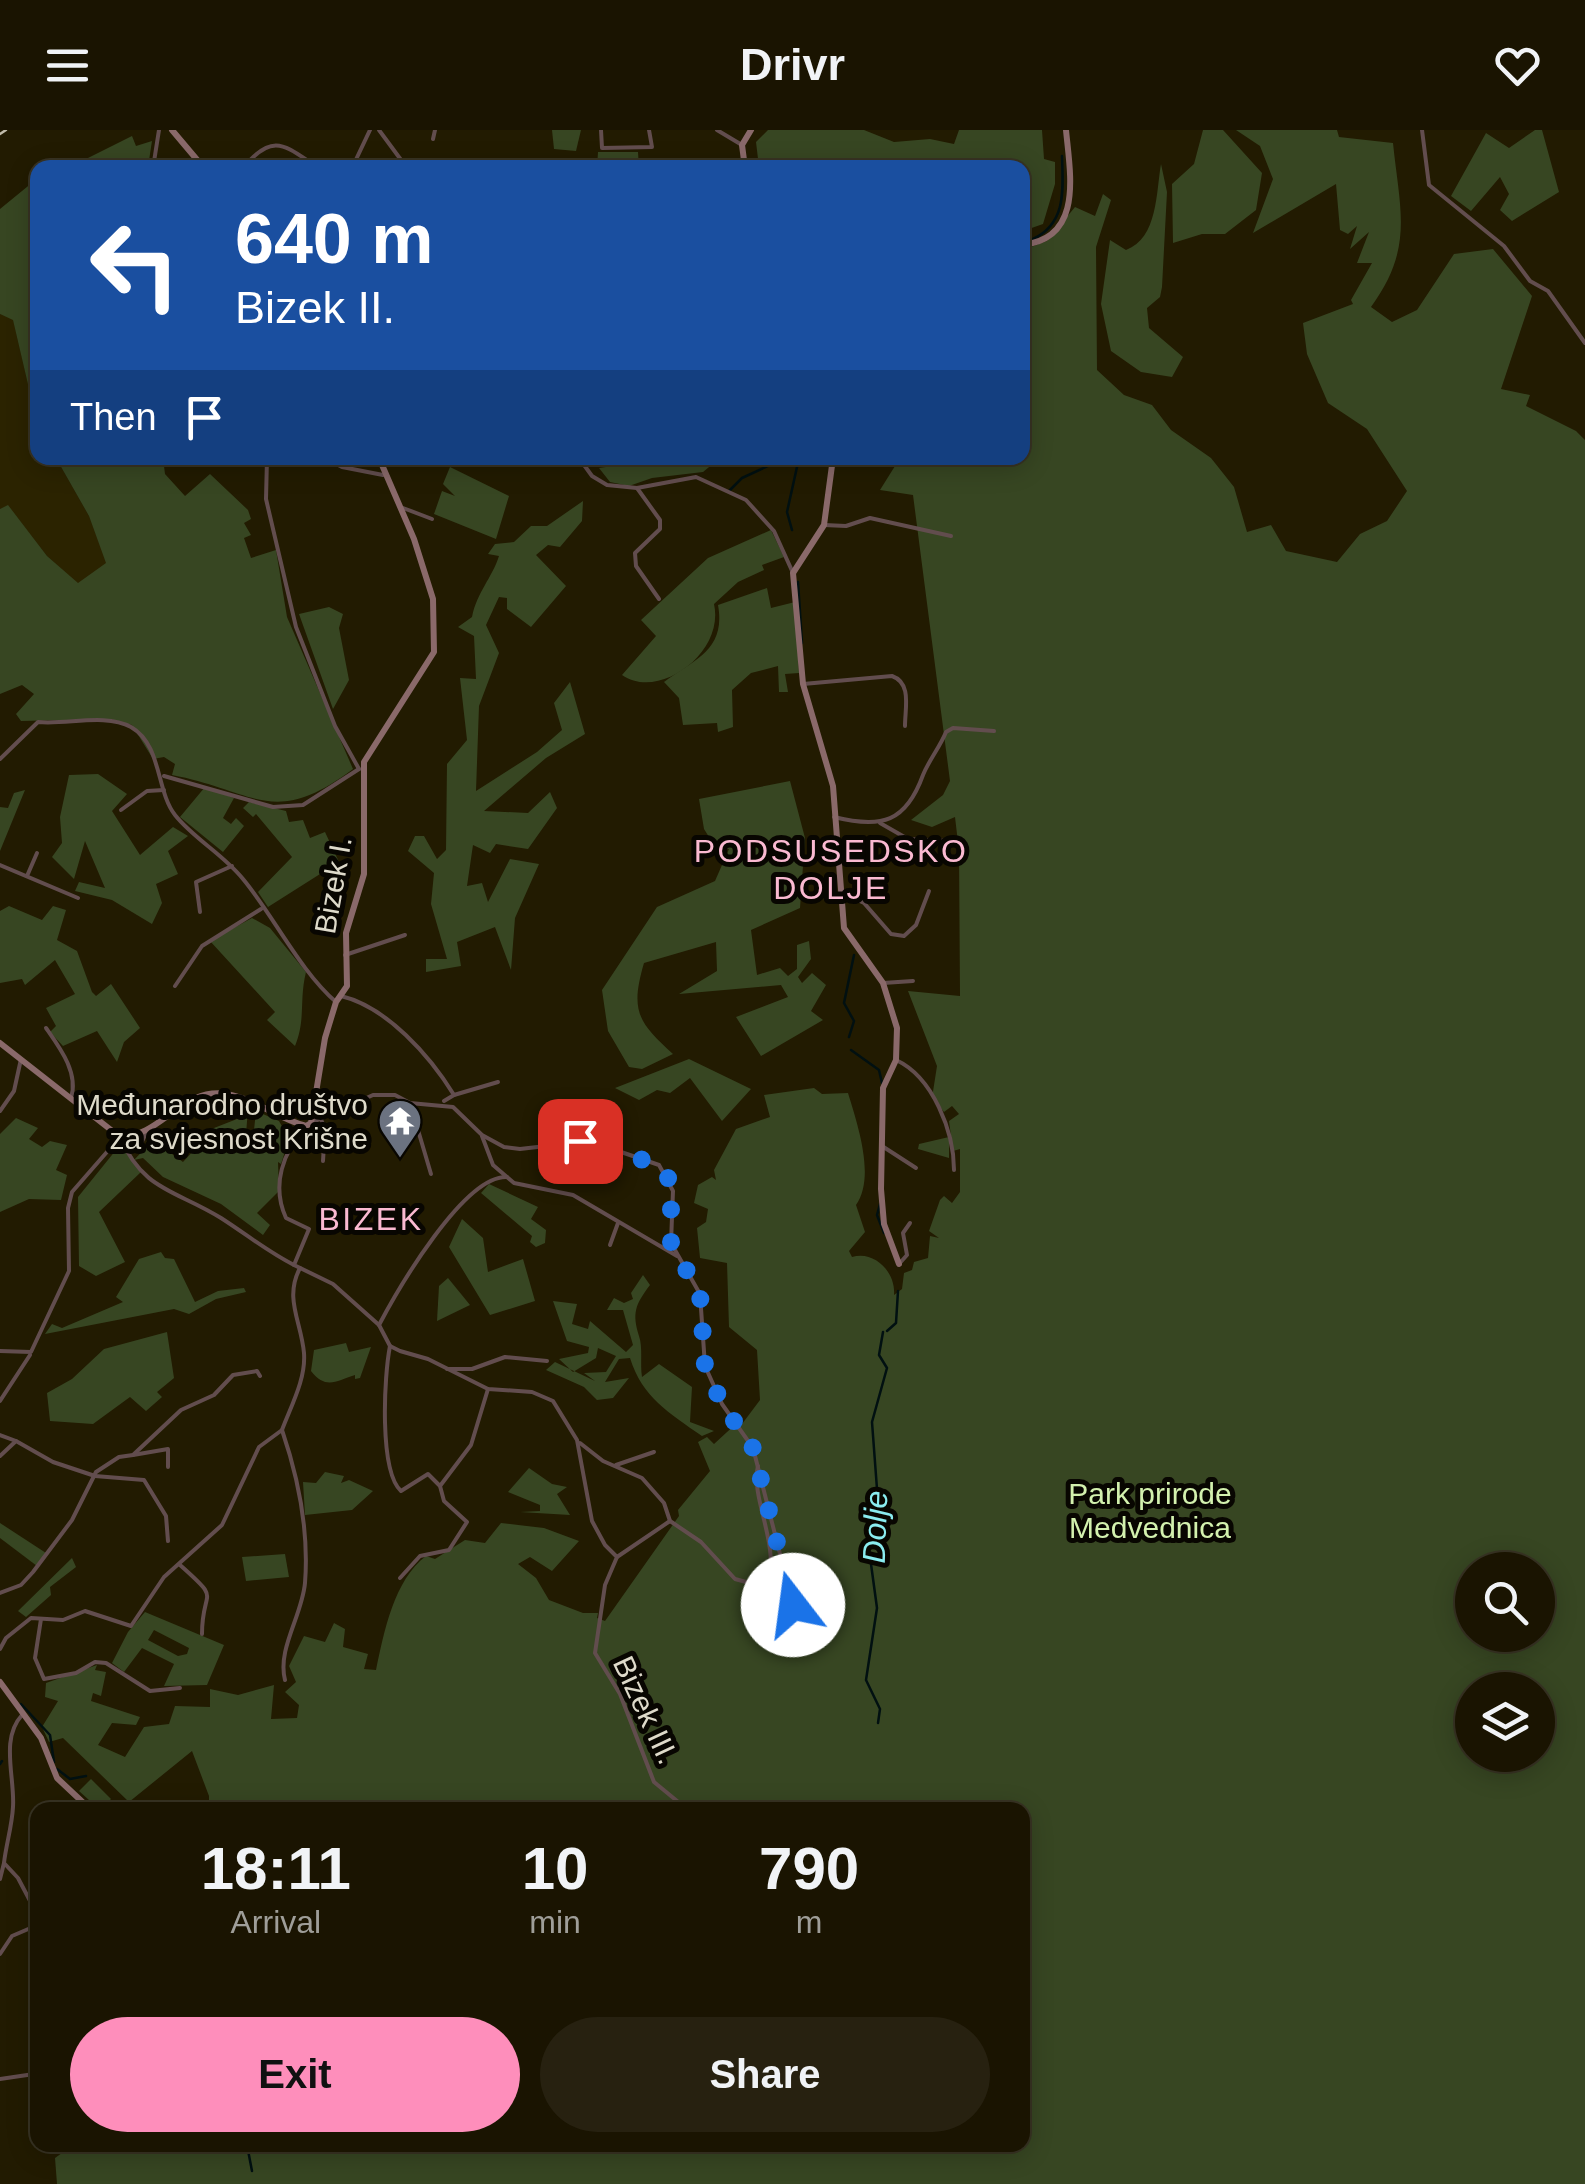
<!DOCTYPE html>
<meta charset="utf-8">
<style>
body{margin:0;font-family:Arial,sans-serif;background:#272110;color:#f1f3f6;height:100vh;display:flex;flex-direction:column;font-size:38px;white-space:nowrap}
*{box-sizing:border-box;margin:0}
p{font-size:32px;color:#9f9e99}
.icon{flex:none;width:55px;height:55px;fill:none;stroke:currentColor;stroke-width:2;stroke-linecap:round;stroke-linejoin:round}
.map{position:relative;flex:1;overflow:hidden}
.drawer{position:absolute;left:30px;top:1672px;width:1000px;height:350px;display:flex;flex-direction:column;background:#1a1401;border-radius:20px;box-shadow:0 5px 25px #0003,0 0 0 2px #383323}
.drawer>*{flex:none}
.hud{position:absolute;left:30px;top:30px;width:1000px;height:305px;border-radius:20px;box-shadow:0 5px 25px #0003,0 0 0 2px #383323;background:#1a4fa0;color:#fff;overflow:hidden}
.buttons{position:absolute;left:1455px;top:1422px;display:grid;gap:20px}
.buttons a{display:grid;place-items:center;width:100px;height:100px;border-radius:50%;background:#1a1401;box-shadow:0 5px 25px #0003,0 0 0 2px #383323;font-size:50px}
.pin{position:absolute;display:grid;place-items:center;width:85px;height:85px;color:#fff;margin:-42px;border-radius:20px;box-shadow:0 5px 15px #0006}
.me{position:absolute;width:110px;margin:-55px;rotate:345deg;stroke-linejoin:round;filter:drop-shadow(0 0 8px #0008)}
.turn{display:flex;align-items:center;gap:35px;height:210px;padding:0 40px;font-size:45px}
.turn .icon{width:130px;height:130px;stroke-width:2.5}
.turn b{display:block;font-size:70px;line-height:85px}
.then{display:flex;align-items:center;height:95px;padding:0 40px;background:#0003;gap:20px;font-size:38px}
.eta{display:flex;justify-content:space-evenly;align-items:center;height:170px;text-align:center}
.eta b{font-size:60px;font-weight:600;line-height:70px}
.button{display:flex;gap:20px;margin-top:auto;padding:20px 40px}
.button a{flex:1;height:115px;border-radius:60px;background:#fe8ebb;color:#111;font-size:40px;font-weight:600;line-height:115px;text-align:center}
.button a+a{background:#272110;color:#f1f3f6}
header{display:flex;justify-content:space-between;align-items:center;height:130px;padding:0 40px;background:#1a1401;font-size:45px;font-weight:600}
.map>svg:first-child{display:block}
.built{fill:#2b2300}
.green{fill:#374622;fill-rule:evenodd}
.lines{fill:none;stroke-linecap:round;stroke-linejoin:round}
.stream{stroke:#011011;stroke-width:2.5}
.street{stroke:#624d4e;stroke-width:4}
.secondary{stroke:#8a696a;stroke-width:6}
.rail{stroke:#c0bba9;stroke-width:2.5}
.route{stroke:#1a73e8;stroke-width:18;stroke-dasharray:0 32.4}
.labels{text-anchor:middle;dominant-baseline:central;stroke-width:10;stroke-linejoin:round;paint-order:stroke}
.street-label{font-size:30px;fill:#dedaca;stroke:#080601}
.poi-label{font-size:30px;fill:#dedaca;stroke:#080601;text-anchor:end}
.park-label{font-size:30px;fill:#d3f1ae;stroke:#080601}
.neighbourhood-label{font-size:32px;letter-spacing:2.5px;fill:#fab9d1;stroke:#080601}
.water-label{font-size:32px;font-style:italic;fill:#8aecf0;stroke:#080601}
</style>
<header><svg class="icon" aria-label="menu" viewBox="0 0 24 24"><path d="M4 6h16M4 12h16M4 18h16"/></svg>Drivr<svg class="icon" aria-label="heart" viewBox="0 0 24 24"><path d="M12 20l-8-8c-3-5 5-10 8-4 3-6 11-1 8 4z"/></svg></header>
<div class="map">
<svg width="1585" height="2054" viewBox="0 0 1585 2054">
<rect width="100%" height="100%" fill="#221b01"/>
<polygon class="built" points="0,184 13,189 37,293 38,328 56,328 89,386 107,434 78,454 47,426 8,376 0,379"/>
<g class="green">
<polygon points="552,0 581,0 576,21 554,19"/>
<polygon points="768,0 864,0 894,12 930,9 954,14 959,0 1042,0 1044,29 1055,32 1055,54 1043,94 1023,101 1022,38 759,37 756,12"/>
<polygon points="1203,0 1223,0 1262,43 1256,80 1225,104 1202,104 1173,113 1172,54 1194,34"/>
<path d="M1236 0H1337L1339 7 1393 13C1400 81 1414 118 1371 177L1392 192 1417 180 1454 124 1493 119 1532 166 1501 259 1530 265 1526 276 1576 301 1585 310V2054H57L55 2028 73 2015 89 2020 90 2015H1022V1680H209V1666L192 1621 129 1672 63 1608 49 1612 42 1597 58 1571 45 1567 46 1553 97 1535 95 1540 106 1542 101 1566 93 1563 91 1571 140 1587 136 1595 112 1593 98 1615 125 1627 144 1597 169 1594 175 1576 210 1577V1559L238 1565 274 1555 271 1589 297 1588 299 1575 285 1562 296 1552 289 1536 304 1506 325 1512 334 1493 345 1499 343 1517 368 1524 364 1539 376 1540C384 1502 394 1450 426 1426L435 1429 465 1410 485 1413 501 1393 544 1398 579 1411 552 1441 530 1427 518 1434 536 1448 549 1470 583 1483H598L597 1488 605 1491 679 1386 678 1380 710 1341 698 1312 707 1307 714 1314 739 1291 742 1294 760 1270 757 1220 729 1197 727 1133 700 1128 697 1098 706 1092 708 1079 694 1073 698 1055 712 1047 716 1050 714 1040 736 999 770 987 764 965 814 958 822 964 848 963C857 993 876 1047 856 1075L865 1102 849 1121 852 1127C874 1120 896 1142 894 1165L902 1159 904 1143 912 1140 914 1132 928 1128 930 1106 939 1108 929 1101 940 1070 944 1066 952 1073 960 1062V1019L953 1021 949 991 959 984 952 976 944 982 932 968 937 936 908 861 960 866 959 721 955 687 932 697 911 690 943 665 950 651 913 365 880 360 900 328H1022L1023 120 1047 111 1075 77 1095 86 1103 64 1111 70 1096 117 1097 240 1124 265 1152 275 1171 300 1211 328 1234 357 1247 402 1271 395 1286 421 1337 432 1360 404 1387 391 1407 361 1367 299 1328 273 1307 224 1303 193 1353 174 1351 170 1372 133H1357L1369 102 1350 119 1357 96 1348 104 1340 100 1336 54 1253 103 1273 49 1260 16ZM1472 1440H1538V1505H1472ZM1472 1560H1538V1625H1472Z"/>
<polygon points="1535,0 1542,0 1559,62 1512,91 1500,80 1509,64 1500,47 1471,81 1451,66 1486,3 1509,18"/>
<path d="M132 6 136 16 152 11 148 37C131 20 96 38 70 37Z"/>
<polygon points="598,22 638,22 639,37 597,37"/>
<path d="M1161 34 1167 62 1162 157 1160 167 1147 178 1149 198 1183 227 1172 247 1141 242 1111 221 1101 174 1110 110 1126 120C1158 108 1156 62 1161 34Z"/>
<polygon points="33,52 38,59 37,293 13,190 0,184 0,79"/>
<path d="M56 328H163L165 344 185 366 210 344 248 380 251 389 244 393 251 405 244 408 251 428 276 420 287 487 353 639C273 699 256 661 172 645L175 634 164 627 153 629 132 595 110 589 21 591 16 584 34 564 22 555 0 564V379L8 375 47 426 78 453 106 433 89 386Z"/>
<polygon points="628,328 720,328 703,342 652,348 629,356 610,352 599,338 619,335"/>
<polygon points="450,337 509,366 496,409 434,384 442,361 455,366 443,354"/>
<path d="M583 371 582 391 560 417 548 415 536 425 566 456 531 497 507 479V468L499 467 486 495 499 523 479 576 476 661 537 622 562 600 554 573 570 552 585 604 546 628 484 681 528 683 550 662 557 678 528 719 496 714 490 723 473 715 467 756 482 753 488 772 510 729 539 734 515 788 511 840 495 797 457 812 461 836 426 842V829H447L431 774 434 743 408 721 415 706H424L437 729 446 720 447 634 467 610 460 548 476 549 474 506 458 497 472 487C477 462 492 448 499 426L488 424 495 414 514 412 531 396H547Z"/>
<path d="M771 400 784 427 762 435 764 440 738 452 714 474C725 523 659 571 622 545L656 506 641 490 708 428Z"/>
<path d="M767 458 771 478 795 472 799 543 785 544 788 562H779L778 536 751 543 732 560 733 597 718 602 717 593 683 595 679 568 664 552C695 529 726 520 718 475Z"/>
<polygon points="329,477 343,484 339,498 349,550 333,579 299,484"/>
<polygon points="98,644 127,664 112,681 140,725 173,697 188,706 168,721 178,744 156,754 162,773 152,794 112,770 75,761 79,752 105,758 85,711 74,749 52,727 62,713 60,687 69,645"/>
<path d="M790 651 805 708 800 778 751 800 757 845 780 838 788 846 797 839V815L809 811 811 829 798 847 802 853 812 843 826 855 811 881 823 890 761 926 736 887 788 867 781 855 679 864 717 841 716 812 644 833C630 881 638 892 673 924L642 939 629 937 608 901 602 860 657 777 715 751 729 719 717 720 704 699 699 669Z"/>
<polygon points="205,657 234,668 223,688 231,694 236,688 244,696 223,722 180,687"/>
<polygon points="25,660 0,721 0,677 8,678 14,663"/>
<polygon points="249,672 286,681 289,692 303,690 310,708 325,702 339,732 268,777 258,762 292,727 256,684 253,687 243,678"/>
<polygon points="9,776 42,790 53,776 66,780 57,810 77,821 92,862 96,866 111,854 140,898 124,912 117,932 97,901 63,916 50,902 56,896 46,878 75,864 55,830 25,855 22,849 0,853 0,781"/>
<path d="M252 788 270 798 306 842C299 870 306 889 295 916L267 890 275 882 210 811Z"/>
<polygon points="689,929 751,959 722,991 690,948 670,963 657,960 639,970 615,958"/>
<polygon points="240,975 248,979 245,1017 252,1019 256,981 279,991 289,1009 281,1034 278,1032 279,1061 257,1083 270,1095 263,1105 221,1074 163,1047 143,1028 134,1030 153,1010 183,1032 214,998 237,989"/>
<polygon points="16,988 38,998 29,1009 42,1017 50,1011 67,1015 56,1040 67,1045 61,1070 29,1069 0,1082 0,1004"/>
<polygon points="949,1007 949,1028 918,1019 919,1014"/>
<polygon points="120,1015 141,1042 99,1082 125,1132 96,1146 79,1136 78,1067"/>
<polygon points="489,1054 538,1077 531,1089 546,1100 545,1113 536,1117 530,1112 532,1106 481,1063"/>
<polygon points="462,1089 483,1108 488,1142 523,1129 535,1171 490,1185 449,1117"/>
<polygon points="161,1122 165,1128 174,1129 195,1172 218,1161 244,1158 246,1162 216,1169 189,1184 174,1179 45,1204 52,1194 62,1198 123,1172 116,1167 139,1129"/>
<path d="M643 1145 650 1155C635 1175 632 1183 639 1206 643 1217 640 1234 642 1247L659 1234 692 1257 690 1292 714 1301 702 1306C669 1283 642 1267 630 1228L619 1229 605 1252 629 1248 613 1268 597 1270 584 1257 546 1240 555 1232 595 1251 584 1243 606 1242 616 1226 598 1218 596 1228 573 1242 559 1229 588 1223 589 1217 567 1211 553 1171 577 1174 572 1194 588 1199 590 1191 626 1222 633 1215 623 1180H607L614 1168 624 1173 633 1169 631 1163Z"/>
<polygon points="448,1148 470,1175 437,1191 439,1156"/>
<polygon points="167,1202 174,1248 157,1262 162,1267 146,1281 130,1267 93,1294 50,1291 47,1263 72,1249 104,1219"/>
<path d="M346 1213 349 1222 371 1217 360 1248 355 1249V1245C336 1251 326 1260 311 1241L314 1220Z"/>
<polygon points="529,1338 552,1354 567,1357 557,1364 570,1385 520,1382 540,1381 540,1375 508,1362"/>
<polygon points="325,1342 344,1346 341,1353 349,1350 373,1361 352,1380 305,1385 303,1352 316,1353"/>
<polygon points="0,1393 46,1423 37,1436 0,1408"/>
<polygon points="285,1424 289,1447 246,1451 242,1427"/>
<polygon points="72,1428 76,1437 50,1457 51,1465 26,1487 18,1481"/>
<path d="M145 1482 224 1515 207 1555 164 1556 174 1534 142 1518 124 1542 112 1533 128 1502ZM154 1500 189 1518 187 1524 178 1526 148 1510Z"/>
<polygon points="91,1649 111,1669 100,1680 79,1661"/>
</g>
<g class="lines">
<g class="stream">
<path d="M1033 109C1067 93 1063 59 1062 26"/>
<polyline points="730,360 742,348 785,328"/>
<polyline points="792,400 787,382 799,328"/>
<polyline points="798,452 802,513"/>
<polyline points="849,907 854,891 844,873 854,825"/>
<polyline points="851,920 879,940 882,953"/>
<polyline points="880,1074 877,1085 884,1103"/>
<polyline points="887,1201 896,1193 898,1161"/>
<polyline points="21,1574 50,1605 54,1632"/>
<polyline points="878,1593 880,1579 866,1550 877,1478 868,1412 877,1359 872,1292 887,1238 879,1225 883,1202"/>
<polyline points="0,1634 2,1631"/>
<polyline points="57,1639 70,1649 86,1646"/>
<polyline points="124,1673 129,1680"/>
<polyline points="247,2015 252,2041"/>
</g>
<g class="street">
<polyline points="379,0 407,38"/>
<polyline points="601,0 602,18 652,17 649,0"/>
<polyline points="717,0 742,15"/>
<polyline points="1422,0 1429,55 1504,116 1530,151 1548,161 1585,213"/>
<polyline points="433,9 435,0"/>
<polyline points="153,38 159,0"/>
<path d="M243 38C274 0 286 17 319 38"/>
<polyline points="352,38 370,0"/>
<polyline points="267,328 266,369 296,497 335,596 359,639"/>
<polyline points="325,328 342,337 383,345"/>
<polyline points="579,328 592,346 607,355 637,358 696,347 746,370 774,401 793,443"/>
<polyline points="637,358 660,390 660,399 635,423 636,436 659,469"/>
<polyline points="403,378 432,389"/>
<polyline points="824,395 846,396 870,388 951,406"/>
<path d="M803 554 892 546C912 553 905 578 905 596"/>
<path d="M0 629 38 592C67 595 105 583 131 597 162 615 156 661 175 685 194 709 223 724 243 749 273 785 300 841 336 872"/>
<polyline points="164,646 273,677 303,675 359,639"/>
<polyline points="121,680 147,661 164,660"/>
<path d="M834 687C882 699 906 692 923 645 929 630 940 617 946 602L953 598 994 601"/>
<polyline points="880,693 908,709 949,711"/>
<polyline points="0,735 78,768"/>
<polyline points="27,746 37,723"/>
<polyline points="843,763 864,773 891,804 904,806 916,795 929,761"/>
<polyline points="200,782 196,752 232,736"/>
<polyline points="345,825 405,805"/>
<polyline points="883,853 913,851"/>
<polyline points="175,856 202,816 261,779"/>
<path d="M341 866C387 877 430 926 454 965L444 971"/>
<path d="M46 898C60 918 79 943 71 968"/>
<path d="M896 930C933 947 954 1002 954 1040"/>
<polyline points="454,965 498,952"/>
<polyline points="410,973 431,1044"/>
<polyline points="315,977 325,998 323,1031"/>
<polyline points="0,981 14,961 21,929"/>
<polyline points="311,993 373,965 395,965 410,973 453,977 482,1005 504,1017 520,1019 589,1011 659,1035 673,1061 671,1113 700,1164 705,1236 722,1274 753,1318 793,1475"/>
<path d="M306 996C283 1022 271 1055 286 1088L309 1099 294 1135 333 1154 379 1195 390 1216 400 1221 428 1229 488 1259 532 1262 553 1271 577 1310 592 1391 605 1415 617 1427 605 1455 595 1523 620 1564 654 1652 688 1680"/>
<polyline points="482,1006 493,1035 514,1053 573,1065 677,1126"/>
<polyline points="882,1016 916,1038"/>
<polyline points="128,1021 138,1020 146,1003"/>
<polyline points="610,1115 618,1093"/>
<polyline points="899,1134 907,1125 903,1103 910,1093"/>
<path d="M379 1195C398 1159 464 1045 507 1047"/>
<path d="M390 1216C384 1246 379 1341 401 1361L428 1344 440 1356 444 1371 467 1392 449 1420 420 1426 400 1448"/>
<path d="M0 1221 31 1222 69 1141 68 1078 72 1062 120 1007C143 1061 176 1060 221 1088 246 1104 268 1122 294 1135"/>
<polyline points="447,1239 472,1239 505,1227 547,1231"/>
<polyline points="0,1271 30,1225"/>
<polyline points="0,1305 16,1311"/>
<path d="M580 1313 603 1331 642 1348 664 1373 670 1391 701 1412 735 1449 761 1456C788 1430 749 1370 758 1336"/>
<polyline points="133,1325 168,1319 168,1337"/>
<polyline points="0,1326 16,1311 53,1332 95,1346 144,1350 166,1386 168,1411"/>
<polyline points="616,1335 654,1322"/>
<polyline points="440,1356 471,1315 488,1259"/>
<polyline points="617,1427 670,1391"/>
<path d="M180 1435C223 1473 202 1457 202 1504"/>
<polyline points="0,1463 21,1455 33,1442 72,1390 96,1342 119,1327 133,1325 181,1280 214,1265 233,1245 257,1241 260,1246"/>
<polyline points="41,1489 35,1528 44,1549 76,1543 95,1532 106,1533 150,1561 180,1558"/>
<polyline points="0,1519 6,1508 31,1488 63,1490 85,1481 131,1496 164,1447 222,1395 259,1317 282,1300"/>
<path d="M285 1550C277 1519 302 1486 305 1453 309 1402 298 1347 282 1300 291 1276 306 1249 304 1223 301 1191 284 1168 300 1138"/>
<path d="M22 1585C0 1609 15 1647 13 1677 12 1696 6 1715 4 1733L18 1748 38 1786"/>
<polyline points="0,1749 4,1733"/>
<polyline points="0,1824 12,1806 33,1797"/>
<polyline points="0,1949 34,1944"/>
</g>
<g class="secondary">
<polyline points="172,0 204,38"/>
<polyline points="745,38 742,15 751,0"/>
<path d="M1022 115C1084 109 1070 43 1066 0"/>
<polyline points="833,328 824,395 793,443 803,554 833,656 844,798 883,853 897,898 896,930 883,958 881,1059 884,1094 899,1134"/>
<path d="M0 913 120 1007C161 1007 182 957 226 964 253 968 279 989 306 996L311 993 325 908 336 872 347 856 346 803 364 744V632L434 522 433 469 414 409 379 328"/>
<polyline points="0,1552 41,1608 57,1648 91,1680"/>
</g>
<polyline class="rail" points="0,4 6,0"/>
</g>
<g class="lines">
<path class="route" d="M580 1011C603 1011 659 1032 671 1052V1113L700 1164 705 1236 722 1274 753 1318 793 1475"/>
</g>
<defs>
<symbol id="temple-pin" viewBox="-11 -11 22 30"><path d="M0 17L-7.5 6A9.5 9.5 0 1 1 7.5 6Z" fill="#6b7280" stroke="#080601"/><path d="M0-6L5-2H3V0L6.5 2.5H4V6H1.5V3h-3V6H-4V2.5H-6.5L-3 0V-2H-5Z" fill="#fff"/></symbol>
</defs>
<g fill-rule="evenodd">
<use href="#temple-pin" x="375" y="966" width="50" height="68"/>
</g>
<g class="labels">
<g class="street-label">
<text transform="translate(333 755) rotate(-80)">Bizek I.</text>
<text transform="translate(646 1580) rotate(65)">Bizek III.</text>
</g>
<g class="poi-label">
<text x="368" y="974">Međunarodno društvo<tspan x="368" dy="34">za svjesnost Krišne</tspan></text>
</g>
<g class="park-label">
<text x="1150" y="1363">Park prirode<tspan x="1150" dy="34">Medvednica</tspan></text>
</g>
<g class="neighbourhood-label">
<text x="831" y="721">PODSUSEDSKO<tspan x="831" dy="37">DOLJE</tspan></text>
<text x="371" y="1089">BIZEK</text>
</g>
<g class="water-label">
<text transform="translate(875 1397) rotate(-88)">Dolje</text>
</g>
</g>
</svg>
<div class="buttons">
<a><svg class="icon" aria-label="search" viewBox="0 0 24 24"><circle cx="10" cy="10" r="6"/><path d="M15 15l6 6"/></svg></a>
<a><svg class="icon" aria-label="layers" viewBox="0 0 24 24"><path d="M12 4l9 5-9 5-9-5zM3 14l9 5 9-5"/></svg></a>
</div>
<div class="pin" style="left:580px;top:1011px;background:#d93025"><svg class="icon" aria-label="arrive" viewBox="0 0 24 24"><path d="M6 21V4h12l-3 4 3 4H6"/></svg></div>
<svg class="me" style="left:793px;top:1475px" viewBox="-20 -20 40 40"><circle r="19" fill="#fff"/><path d="M0-13L10 11 0 6-10 11z" fill="#1a73e8"/></svg>
<div class="hud">
<div class="turn"><svg class="icon" aria-label="left" viewBox="0 0 24 24"><path d="M17 20v-9H6M10 6l-5 5 5 5"/></svg><div><b>640 m</b>Bizek II.</div></div>
<div class="then">Then<svg class="icon" aria-label="arrive" viewBox="0 0 24 24"><path d="M6 21V4h12l-3 4 3 4H6"/></svg></div>
</div>
<section class="drawer">
<div class="eta">
<div><b>18:11</b><p>Arrival</p></div>
<div><b>10</b><p>min</p></div>
<div><b>790</b><p>m</p></div>
</div>
<div class="button"><a>Exit</a><a>Share</a></div>
</section>
</div>
